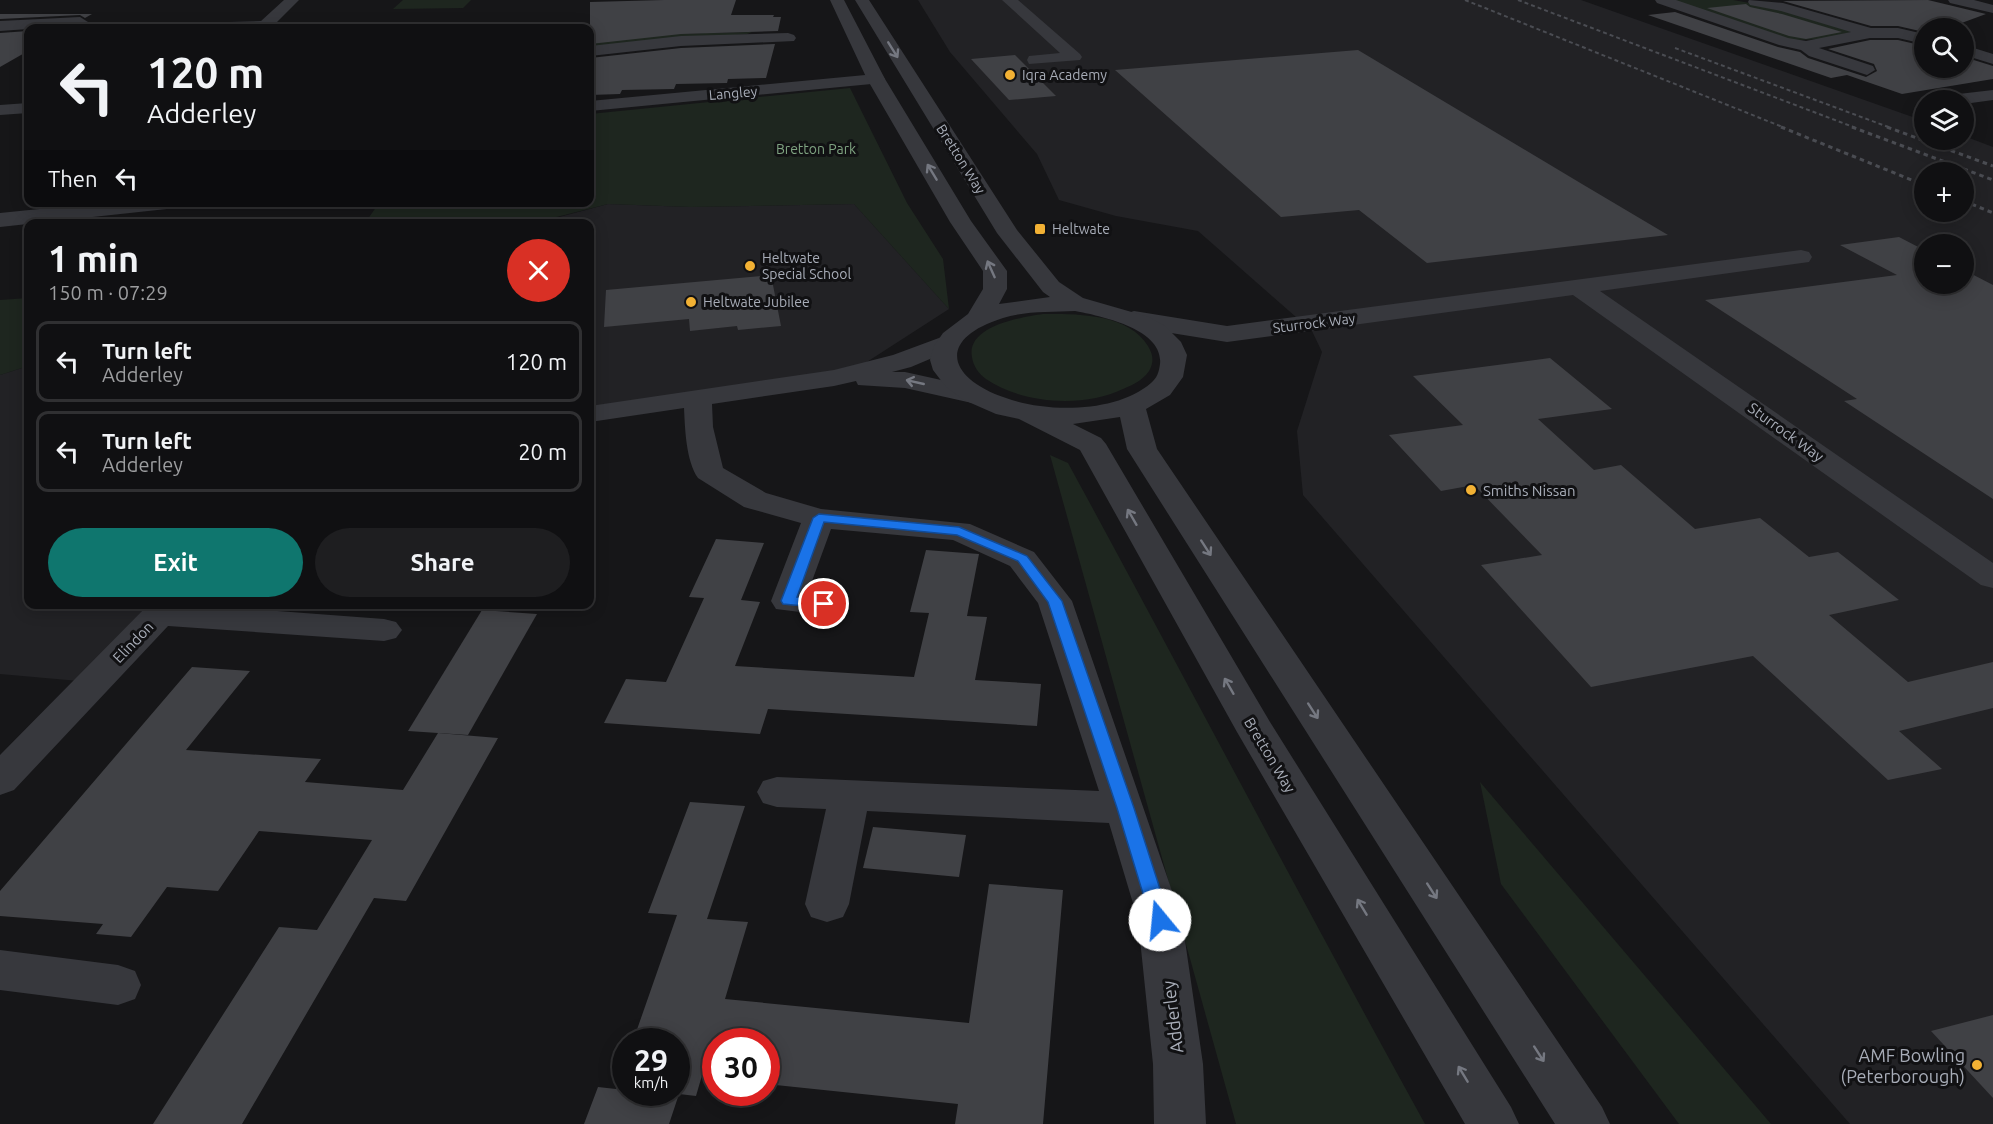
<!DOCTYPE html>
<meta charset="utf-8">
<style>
body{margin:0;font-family:Ubuntu,sans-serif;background:#1e1e20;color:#f1f3f6;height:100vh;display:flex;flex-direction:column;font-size:22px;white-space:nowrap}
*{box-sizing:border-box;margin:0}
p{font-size:20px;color:#9c9d9f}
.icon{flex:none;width:33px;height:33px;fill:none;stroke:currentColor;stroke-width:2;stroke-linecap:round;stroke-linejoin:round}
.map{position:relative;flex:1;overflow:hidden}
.side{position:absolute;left:24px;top:219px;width:570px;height:390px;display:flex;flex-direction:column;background:#101012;border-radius:12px;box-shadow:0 3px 15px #0003,0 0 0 2px #303032}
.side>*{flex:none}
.hud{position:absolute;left:24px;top:24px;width:570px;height:183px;border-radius:12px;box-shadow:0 3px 15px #0003,0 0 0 2px #303032;background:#101012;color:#f1f3f6;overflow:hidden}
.tools{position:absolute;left:1914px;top:18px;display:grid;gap:12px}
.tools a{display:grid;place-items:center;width:60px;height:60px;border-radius:50%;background:#101012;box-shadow:0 3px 15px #0003,0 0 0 2px #303032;font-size:30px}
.speed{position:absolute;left:612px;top:1028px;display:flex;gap:12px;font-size:30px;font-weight:700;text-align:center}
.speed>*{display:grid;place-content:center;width:78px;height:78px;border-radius:50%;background:#101012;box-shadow:0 3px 15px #0003,0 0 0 2px #303032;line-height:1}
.speed small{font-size:15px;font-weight:400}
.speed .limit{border:9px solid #d22;background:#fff;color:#111}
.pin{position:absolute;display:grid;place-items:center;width:51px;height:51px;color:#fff;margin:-26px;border:3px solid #fff;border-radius:50%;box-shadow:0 2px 6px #0007}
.me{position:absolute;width:66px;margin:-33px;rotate:343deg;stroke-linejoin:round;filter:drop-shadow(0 0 4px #0008)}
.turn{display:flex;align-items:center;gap:21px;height:126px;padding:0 24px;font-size:27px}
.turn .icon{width:78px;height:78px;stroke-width:2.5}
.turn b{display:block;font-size:42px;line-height:51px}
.then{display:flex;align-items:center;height:57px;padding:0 24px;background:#0003;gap:12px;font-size:22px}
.round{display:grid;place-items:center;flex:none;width:63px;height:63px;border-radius:32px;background:#1e1e20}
.headline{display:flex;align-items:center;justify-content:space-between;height:102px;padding:0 24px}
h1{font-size:36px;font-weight:600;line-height:45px}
.cta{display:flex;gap:12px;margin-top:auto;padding:12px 24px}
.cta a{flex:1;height:69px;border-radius:36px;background:#0f766e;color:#fff;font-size:24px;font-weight:600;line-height:69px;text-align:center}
.cta a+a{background:#1e1e20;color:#f1f3f6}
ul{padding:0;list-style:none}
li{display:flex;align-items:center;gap:18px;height:81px;margin:0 12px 9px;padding:0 12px;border:3px solid #303032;border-radius:12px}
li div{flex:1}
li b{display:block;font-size:22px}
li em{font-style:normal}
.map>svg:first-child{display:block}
.built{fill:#222225;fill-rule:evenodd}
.green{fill:#1e261f}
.building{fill:#404145}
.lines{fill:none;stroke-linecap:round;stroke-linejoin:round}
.minor{fill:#37383d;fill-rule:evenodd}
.tertiary{fill:#37383d;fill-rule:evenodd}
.rail-far1{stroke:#4a4c52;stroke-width:2;stroke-dasharray:4 3;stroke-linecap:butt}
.rail{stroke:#4a4c52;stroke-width:3;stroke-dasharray:4.5 4;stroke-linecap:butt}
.oneway{stroke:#757881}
.route{fill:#1a73e8;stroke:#114b97;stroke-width:1.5}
.poi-dot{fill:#f2b134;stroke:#111113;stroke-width:2}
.labels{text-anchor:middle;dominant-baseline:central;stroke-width:6;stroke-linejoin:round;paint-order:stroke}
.far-poi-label{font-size:14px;fill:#a8adb8;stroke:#111113;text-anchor:start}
.far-street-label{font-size:14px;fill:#a8adb8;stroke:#111113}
.far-park-label{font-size:14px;fill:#7fa381;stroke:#111113}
.street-label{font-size:15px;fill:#a8adb8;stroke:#111113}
.poi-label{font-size:15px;fill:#a8adb8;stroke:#111113;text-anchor:start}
.near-street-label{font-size:18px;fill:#a8adb8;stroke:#111113}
.near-poi-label{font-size:18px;fill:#a8adb8;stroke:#111113;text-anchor:end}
</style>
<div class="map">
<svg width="1993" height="1124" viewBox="0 0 1993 1124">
<rect width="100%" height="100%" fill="#161618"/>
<g class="built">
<path d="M918 0H1581L1924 121V140H1964V136L1993 147V1124H1850L1303 495 1297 431 1322 352 1312 331 1198 231 1116 216 1059 200 1037 154 950 52ZM1924 172H1964V212H1924ZM1924 244H1964V284H1924Z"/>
<polygon points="608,204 691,207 854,204 949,309 859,367 590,407 590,224 533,224"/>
<polygon points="28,366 28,604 151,605 79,681 0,674 0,375"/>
</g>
<g class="green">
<polygon points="403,0 471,0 463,8 393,9"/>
<polygon points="1670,0 1733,0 1777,8 1855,31 1824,39 1792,40"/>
<polygon points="752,32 747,34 590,47 590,42 659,34"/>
<polygon points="850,88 907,203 943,259 949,309 854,204 691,207 608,204 533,223 365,223 379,203 590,202 590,114"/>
<polygon points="28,298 28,366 0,375 0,300"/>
<path d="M1043 314C1076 314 1128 313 1148 346 1152 353 1154 359 1151 367 1147 378 1133 385 1123 389 1084 408 1022 404 986 379 979 374 973 366 972 357 966 326 1022 317 1043 314Z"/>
<path d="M1050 455 1068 463C1188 683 1304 905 1425 1124H1236Z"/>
<polygon points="1480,782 1771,1124 1679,1124 1501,884"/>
</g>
<g class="building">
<polygon points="664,0 736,0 731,15 774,15 773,17 781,17 778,31 681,34 590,44 590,2"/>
<polygon points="1928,0 1986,14 1948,28 1924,28 1924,32 1898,26 1871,26 1783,1"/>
<polygon points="1746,4 1750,7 1782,14 1842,32 1806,39 1789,36 1707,8"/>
<polygon points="1675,12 1778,47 1800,52 1808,58 1866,77 1877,71 1874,64 1828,49 1870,40 1898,40 1924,46 1924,68 1964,68 1964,57 1993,66 1993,79 1902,94 1847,75 1831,78 1648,15"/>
<polygon points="0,14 92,14 85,18 80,15 0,19"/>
<polygon points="28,31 28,51 0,67 0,33"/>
<polygon points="775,44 766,78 728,79 727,83 676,84 674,89 622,90 620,94 590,95 590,58 681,48"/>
<polygon points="1358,50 1582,184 1668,235 1427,263 1359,210 1281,217 1115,70"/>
<polygon points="1015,55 1056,96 1009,100 971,59"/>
<polygon points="1899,237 1924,250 1924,284 1964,284 1964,270 1993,285 1993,499 1844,401 1857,399 1705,300 1897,275 1840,245"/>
<polygon points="771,275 781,326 738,330 737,326 690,331 689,319 604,327 606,290"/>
<polygon points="1550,358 1612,409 1538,419 1594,470 1621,465 1695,529 1760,518 1809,557 1838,552 1899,600 1829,615 1908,682 1993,662 1993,708 1899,731 1942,769 1888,780 1753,656 1591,687 1481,565 1542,555 1474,485 1441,491 1389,435 1463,425 1413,376"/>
<polygon points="716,539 764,543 741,600 760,602 735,666 914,677 929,613 910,612 926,550 979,554 967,616 987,617 975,680 1041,684 1037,726 768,709 760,734 604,723 626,679 666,682 704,598 689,597"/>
<polygon points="482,610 537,614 468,735 408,731"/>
<polygon points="192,667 250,671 186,750 321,759 305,782 403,790 438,733 498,738 406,901 374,898 242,1124 153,1124 279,927 317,930 372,840 259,831 218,891 167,887 131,937 96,934 103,924 0,916 0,891"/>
<polygon points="690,802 745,806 707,919 748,922 725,999 969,1023 989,884 1063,890 1043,1124 955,1124 958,1104 766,1084 766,1041 712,1041 696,1096 679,1094 669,1124 584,1124 598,1087 616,1089 626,1062 626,1092 676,1092 676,1041 633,1041 677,915 648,913"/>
<polygon points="873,827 966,835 959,877 863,868"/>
<polygon points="1993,1015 1993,1098 1931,1031"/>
</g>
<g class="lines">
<g class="minor">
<polygon points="284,0 299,0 271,28 185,28 193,23 261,21"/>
<polygon points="1002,0 1018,0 1080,54 1082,57 1080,60 1029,64 1027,60 1029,56 1060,53"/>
<polygon points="1655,0 1676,0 1788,38 1806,41 1851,32 1781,11 1750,5 1748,2 1749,0 1783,3 1871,28 1898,28 1924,34 1924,44 1898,38 1870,38 1819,48 1873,66 1875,70 1867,75 1809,56 1801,50 1779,45 1657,3"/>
<polygon points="1948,0 1974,0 1993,5 1993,13 1950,3"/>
<polygon points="80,17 88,22 85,25 0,31 0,21"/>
<polygon points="788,33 794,35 796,38 794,41 681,46 590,56 590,46 681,36"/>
<polygon points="1964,45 1993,54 1993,64 1964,55"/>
<polygon points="876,74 882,75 885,79 882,83 590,111 590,101"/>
<polygon points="1993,90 1993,100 1964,104 1964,100 1941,100 1944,96 1950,95"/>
<polygon points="28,103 28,113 0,115 0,105"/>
<polygon points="108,202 186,202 183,206 176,208 0,227 0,213"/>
<polygon points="1801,250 1809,252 1812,257 1809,262 1600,291 1993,563 1993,588 1981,585 1573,295 1227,342 1134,327 1125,324 1121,319 1125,314 1134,311 1227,326"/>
<path d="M947 335 956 338 960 343 956 348 911 367 892 372H905L982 389 986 395 982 401 972 403 905 388 858 385 856 381 834 386 712 404 713 427 723 468 766 493 821 509 970 524 1034 552 1072 601 1182 920 1203 1064 1206 1124H1154L1153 1064 1138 920 1109 823 867 811 849 904 843 917 827 922 811 917 805 904 826 809 777 807 763 803 757 792 763 781 777 777 1099 791 1038 603 1010 566 953 540 831 529 808 592 836 596 841 604 836 612 824 615 776 609 771 601 801 523 744 507 698 478C686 461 685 429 684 408L590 422V406L834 370 893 355Z"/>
<polygon points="149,604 186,604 384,619 396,622 402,630 396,638 384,641 168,626 14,790 0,795 0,755"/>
<polygon points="0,950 118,965 135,971 141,985 135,999 118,1005 0,990"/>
</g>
<path class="tertiary" d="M830 0H844L885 79 971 221 1007 271V289L999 304 1050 297 1043 292 997 233 855 0H869L1017 230 1059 282 1083 298 1149 317 1165 326 1181 342 1187 355 1183 377 1170 395 1146 409 1157 449 1602 1107 1610 1124H1555L1127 449 1120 417 1073 424 1101 438 1106 444 1270 722 1511 1107 1519 1124H1465L1237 732 1080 450 1019 419 996 414 964 400 946 387 933 370 930 360 934 346 943 333 968 314 983 289V271L950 222 867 79ZM1075 311C1101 316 1164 329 1160 364 1159 372 1157 378 1151 383 1117 413 1046 413 1006 398 947 378 936 339 1003 318 1025 311 1051 312 1075 311Z"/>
<g class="rail-far1">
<polyline points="1465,0 1785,128"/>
<polyline points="1518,0 1856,128"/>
<polyline points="1675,48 1891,128"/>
</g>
<g class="rail">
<polyline points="1781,127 1924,185"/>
<polyline points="1852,127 1993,180"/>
<polyline points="1887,127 1993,166"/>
<polyline points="1964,201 1993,213"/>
</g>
</g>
<defs><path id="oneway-shaft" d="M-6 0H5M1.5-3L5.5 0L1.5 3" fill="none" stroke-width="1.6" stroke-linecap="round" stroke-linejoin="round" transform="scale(1.5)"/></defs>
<g class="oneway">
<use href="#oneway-shaft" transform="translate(893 50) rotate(58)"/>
<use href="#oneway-shaft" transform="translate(932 172) rotate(-121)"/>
<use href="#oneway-shaft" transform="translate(991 269) rotate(-114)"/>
<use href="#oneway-shaft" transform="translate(915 382) rotate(-167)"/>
<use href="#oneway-shaft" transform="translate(1132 517) rotate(-120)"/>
<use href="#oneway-shaft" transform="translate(1206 548) rotate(57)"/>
<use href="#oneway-shaft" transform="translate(1229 686) rotate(-120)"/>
<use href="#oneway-shaft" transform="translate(1313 711) rotate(57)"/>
<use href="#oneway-shaft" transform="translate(1432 891) rotate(57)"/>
<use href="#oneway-shaft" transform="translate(1362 907) rotate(-121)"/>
<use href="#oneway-shaft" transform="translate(1539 1054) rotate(57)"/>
<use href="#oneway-shaft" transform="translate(1463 1074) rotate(-121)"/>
</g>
<polygon class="route" points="819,514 959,527 1027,556 1062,601 1134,808 1170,920 1167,925 1160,928 1154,925 1151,920 1117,808 1048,602 1018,561 957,535 824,522 797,597 824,599 831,604 824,608 783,604 781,601 813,518"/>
<g class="poi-dot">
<circle cx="1010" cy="75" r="6"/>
<rect x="1034" y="223" width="12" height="12" rx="3"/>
<circle cx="750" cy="266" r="6"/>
<circle cx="691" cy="302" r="6"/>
<circle cx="1471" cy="490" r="6"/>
<circle cx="1977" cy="1065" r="6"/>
</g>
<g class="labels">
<g class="far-poi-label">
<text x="1022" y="75">Iqra Academy</text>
<text x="1052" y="229">Heltwate</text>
<text x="762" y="258">Heltwate<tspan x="762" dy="16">Special School</tspan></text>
<text x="703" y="302">Heltwate Jubilee</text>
</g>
<g class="far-street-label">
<text transform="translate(733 93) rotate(-5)">Langley</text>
<text transform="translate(961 159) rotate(58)">Bretton Way</text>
<text transform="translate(1314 323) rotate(-7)">Sturrock Way</text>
</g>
<g class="far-park-label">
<text x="816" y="149">Bretton Park</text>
</g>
<g class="street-label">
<text transform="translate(1786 432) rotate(36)">Sturrock Way</text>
<text transform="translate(133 642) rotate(-46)">Elindon</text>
<text transform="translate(1270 755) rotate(59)">Bretton Way</text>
</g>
<g class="poi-label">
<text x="1483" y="490">Smiths Nissan</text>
</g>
<g class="near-street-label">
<text transform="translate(1172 1017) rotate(-97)">Adderley</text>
</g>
<g class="near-poi-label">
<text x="1965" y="1055">AMF Bowling<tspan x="1965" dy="21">(Peterborough)</tspan></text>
</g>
</g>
</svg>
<div class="tools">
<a><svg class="icon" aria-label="search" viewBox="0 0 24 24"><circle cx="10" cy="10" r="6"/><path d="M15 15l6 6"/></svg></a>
<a><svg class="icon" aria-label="layers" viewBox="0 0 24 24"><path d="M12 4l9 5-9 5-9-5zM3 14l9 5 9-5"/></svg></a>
<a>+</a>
<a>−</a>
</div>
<div class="speed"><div>29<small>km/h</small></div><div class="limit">30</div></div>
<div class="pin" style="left:824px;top:604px;background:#d93025"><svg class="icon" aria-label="arrive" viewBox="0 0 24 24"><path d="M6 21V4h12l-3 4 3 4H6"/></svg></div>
<svg class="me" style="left:1160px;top:920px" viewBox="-20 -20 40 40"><circle r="19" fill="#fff"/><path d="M0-13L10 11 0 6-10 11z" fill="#1a73e8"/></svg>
<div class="hud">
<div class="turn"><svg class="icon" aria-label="left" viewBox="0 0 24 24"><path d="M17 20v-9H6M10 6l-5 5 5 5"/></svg><div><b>120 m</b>Adderley</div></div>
<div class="then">Then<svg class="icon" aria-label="left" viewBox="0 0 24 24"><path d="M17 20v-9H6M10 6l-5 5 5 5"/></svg></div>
</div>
<section class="side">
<div class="headline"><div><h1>1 min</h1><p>150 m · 07:29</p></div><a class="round" style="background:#d93025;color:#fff"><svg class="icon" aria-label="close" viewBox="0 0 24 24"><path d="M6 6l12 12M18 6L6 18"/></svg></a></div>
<ul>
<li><svg class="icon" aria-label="left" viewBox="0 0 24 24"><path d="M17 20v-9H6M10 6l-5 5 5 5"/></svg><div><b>Turn left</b><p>Adderley</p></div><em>120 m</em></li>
<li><svg class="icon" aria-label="left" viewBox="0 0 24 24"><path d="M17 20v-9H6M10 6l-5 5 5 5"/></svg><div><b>Turn left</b><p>Adderley</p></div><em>20 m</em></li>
</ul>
<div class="cta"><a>Exit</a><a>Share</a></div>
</section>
</div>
